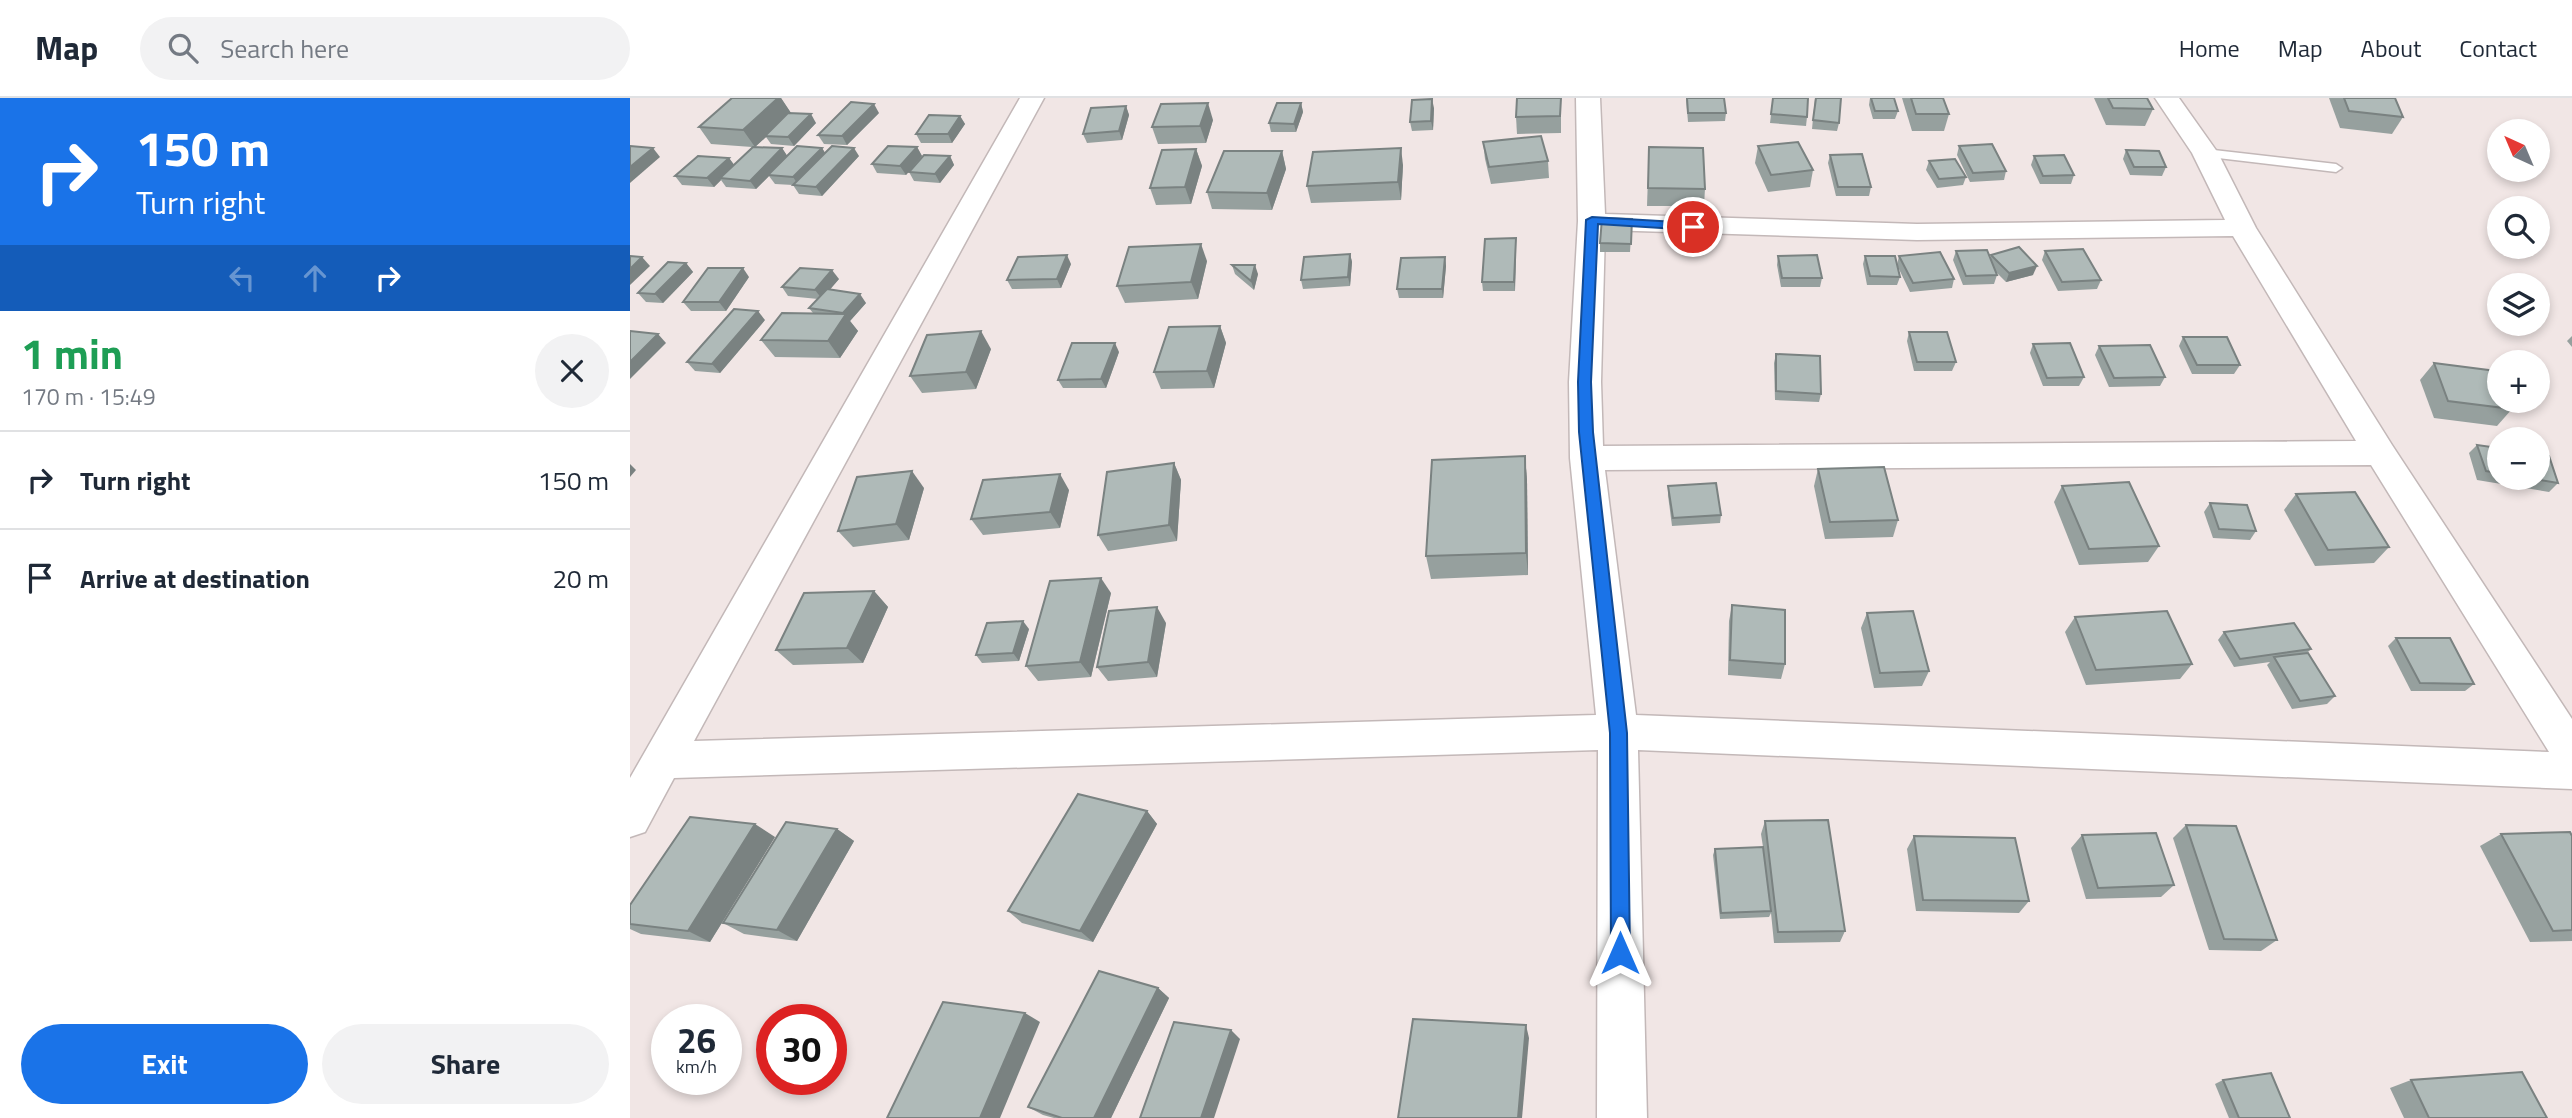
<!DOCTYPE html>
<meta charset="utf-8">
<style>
body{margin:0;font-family:"Titillium Web",sans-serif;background:#f2f2f3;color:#1f2937;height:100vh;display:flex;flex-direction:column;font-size:26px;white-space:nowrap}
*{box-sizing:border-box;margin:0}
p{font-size:23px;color:#747a83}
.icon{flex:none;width:38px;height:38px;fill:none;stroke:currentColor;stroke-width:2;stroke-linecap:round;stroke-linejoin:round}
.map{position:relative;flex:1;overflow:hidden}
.drawer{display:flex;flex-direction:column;background:#fff;width:630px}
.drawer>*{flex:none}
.hud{background:#1a73e8;color:#fff;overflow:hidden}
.needle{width:46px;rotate:316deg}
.controls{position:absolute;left:1857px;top:21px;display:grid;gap:14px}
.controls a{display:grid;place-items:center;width:63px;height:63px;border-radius:50%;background:#fff;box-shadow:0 4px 10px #0003;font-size:35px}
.speed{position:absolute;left:21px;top:906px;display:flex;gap:14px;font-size:35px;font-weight:700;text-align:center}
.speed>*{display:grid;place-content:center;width:91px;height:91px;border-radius:50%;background:#fff;box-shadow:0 4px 10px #0003;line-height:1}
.speed small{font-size:18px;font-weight:400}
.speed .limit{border:10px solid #d22;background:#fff;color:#111}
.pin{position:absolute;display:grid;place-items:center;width:60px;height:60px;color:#fff;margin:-30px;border:4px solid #fff;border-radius:50%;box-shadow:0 2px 7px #0007}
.me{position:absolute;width:77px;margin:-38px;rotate:0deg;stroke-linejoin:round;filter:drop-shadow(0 0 5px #0008)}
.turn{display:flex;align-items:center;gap:24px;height:147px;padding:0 21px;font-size:32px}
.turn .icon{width:91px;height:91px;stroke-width:2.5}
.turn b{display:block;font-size:49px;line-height:60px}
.lanes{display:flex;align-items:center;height:66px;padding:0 21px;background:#0003;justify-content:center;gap:35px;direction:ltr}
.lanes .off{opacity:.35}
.round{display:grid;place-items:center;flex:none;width:74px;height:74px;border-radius:37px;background:#f2f2f3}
.head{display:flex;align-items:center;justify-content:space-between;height:119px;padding:0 21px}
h1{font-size:42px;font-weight:700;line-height:52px;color:#1e9e55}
.primary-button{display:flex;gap:14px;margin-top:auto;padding:14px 21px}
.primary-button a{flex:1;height:80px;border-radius:42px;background:#1a73e8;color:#fff;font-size:28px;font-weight:700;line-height:80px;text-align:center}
.primary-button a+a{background:#f2f2f3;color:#1f2937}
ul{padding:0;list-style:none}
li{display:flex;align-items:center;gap:21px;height:98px;padding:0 21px;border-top:2px solid #e0e1e3}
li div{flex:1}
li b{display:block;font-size:26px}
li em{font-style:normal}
header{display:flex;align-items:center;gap:42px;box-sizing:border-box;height:98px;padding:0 35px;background:#fff;border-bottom:2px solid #e0e1e3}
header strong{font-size:33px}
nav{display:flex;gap:38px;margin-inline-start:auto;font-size:24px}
.search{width:490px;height:63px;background:#f2f2f3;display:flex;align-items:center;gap:18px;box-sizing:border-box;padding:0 24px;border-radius:38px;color:#747a83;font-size:26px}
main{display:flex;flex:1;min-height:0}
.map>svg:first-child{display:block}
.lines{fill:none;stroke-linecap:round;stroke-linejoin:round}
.service-casing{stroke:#c3b8b8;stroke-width:3}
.minor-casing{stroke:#c3b8b8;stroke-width:3}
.service{fill:#fff;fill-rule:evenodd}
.minor{fill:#fff;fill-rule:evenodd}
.wall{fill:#96a09e}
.shaded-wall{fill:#7a8281}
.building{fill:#afbab8;stroke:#7a8281;stroke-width:2}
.route{fill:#1a73e8;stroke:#114b97;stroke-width:2}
</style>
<header>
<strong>Map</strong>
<div class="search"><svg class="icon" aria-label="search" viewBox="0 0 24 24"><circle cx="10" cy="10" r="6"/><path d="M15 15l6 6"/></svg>Search here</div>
<nav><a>Home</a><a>Map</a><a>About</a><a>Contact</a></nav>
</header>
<main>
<section class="drawer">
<div class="hud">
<div class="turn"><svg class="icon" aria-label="right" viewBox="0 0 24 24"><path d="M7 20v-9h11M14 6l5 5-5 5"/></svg><div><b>150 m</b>Turn right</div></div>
<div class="lanes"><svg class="icon off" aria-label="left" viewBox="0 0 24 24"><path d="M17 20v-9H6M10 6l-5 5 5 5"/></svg><svg class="icon off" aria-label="ahead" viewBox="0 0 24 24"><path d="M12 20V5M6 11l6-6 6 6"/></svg><svg class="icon" aria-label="right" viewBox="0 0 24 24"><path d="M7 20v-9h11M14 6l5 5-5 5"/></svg></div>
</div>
<div class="head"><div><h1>1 min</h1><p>170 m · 15:49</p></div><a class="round"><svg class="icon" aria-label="close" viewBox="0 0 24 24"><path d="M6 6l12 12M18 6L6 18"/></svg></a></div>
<ul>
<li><svg class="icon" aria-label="right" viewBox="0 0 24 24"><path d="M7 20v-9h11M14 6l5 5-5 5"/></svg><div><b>Turn right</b></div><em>150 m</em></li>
<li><svg class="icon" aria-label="arrive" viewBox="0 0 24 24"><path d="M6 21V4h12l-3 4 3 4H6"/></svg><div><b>Arrive at destination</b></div><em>20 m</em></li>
</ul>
<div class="primary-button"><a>Exit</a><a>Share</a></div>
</section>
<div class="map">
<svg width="1942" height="1020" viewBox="0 0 1942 1020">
<rect width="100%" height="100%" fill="#f1e6e5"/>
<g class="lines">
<defs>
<polygon id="service" points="1575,51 1706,66 1712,70 1706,74 1571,58 1571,52"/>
<path id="minor" d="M390 0H414L64 643 966 617 940 360 939 284 948 123 946 0H970L975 116 1287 126 1595 122 1562 55 1525 0H1549L1588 55 1626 130 1762 347 1942 621V691L1008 652 1017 1020H967L968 652 44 680 15 734 0 739V680ZM975 132 1287 142 1603 138 1726 343 973 348 971 284ZM1741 367 1919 654 1006 617 975 372Z"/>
</defs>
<use href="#service" class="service-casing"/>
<use href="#minor" class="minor-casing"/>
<use href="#service" class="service"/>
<use href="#minor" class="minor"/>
</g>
<g class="wall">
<polygon points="102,0 151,0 161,15 186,25 164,48 141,46 136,39 125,49 152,50 157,58 192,50 195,55 229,58 192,98 169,96 163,87 145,86 139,78 126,91 96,89 91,82 84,89 52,87 45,78 99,60 104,67 122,49 81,46 69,29"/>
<polygon points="931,0 931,35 887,36 886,19"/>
<polygon points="1056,0 1094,0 1096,15 1095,23 1058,24"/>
<polygon points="1143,0 1177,19 1176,28 1140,25"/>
<polygon points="1185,0 1209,25 1207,33 1182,31"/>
<polygon points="1240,0 1264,0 1268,13 1265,21 1243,21 1239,7"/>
<polygon points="1272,0 1313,0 1319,16 1314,33 1282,33"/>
<polygon points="1464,0 1517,0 1523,11 1515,28 1476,27"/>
<polygon points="1699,0 1765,0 1773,19 1762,36 1710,30"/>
<polygon points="671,5 673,14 666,34 641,34 639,25"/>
<polygon points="496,8 499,17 492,42 457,45 453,36"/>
<polygon points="804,10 803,32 782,33 780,24"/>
<polygon points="249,15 217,47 194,46 188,37"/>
<polygon points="330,18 335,26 322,45 291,45 286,36"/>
<polygon points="583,22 576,45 528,46 522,29"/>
<polygon points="853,44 918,63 919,80 861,86 855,61"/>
<polygon points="1128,48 1183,72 1180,89 1138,94 1125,65"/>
<polygon points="1329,48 1376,73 1374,82 1340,84 1327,57"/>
<polygon points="287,49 292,58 276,77 247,75 242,66"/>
<polygon points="1019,49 1075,91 1074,108 1017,108"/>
<polygon points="566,51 572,68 561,106 526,107 520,90"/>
<polygon points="1496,52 1536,69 1532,78 1500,77 1493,61"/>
<polygon points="652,53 656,71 642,112 582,111 577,94"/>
<polygon points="1200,57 1241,89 1239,98 1206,98 1198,65"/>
<polygon points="320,58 324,67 310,85 284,83 279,74"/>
<polygon points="1404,58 1444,77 1441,86 1410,86 1401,67"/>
<polygon points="1299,63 1336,79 1333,87 1307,90 1296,72"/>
<polygon points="773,67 771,102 681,105 677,88"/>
<polygon points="1002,121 1000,154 970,154 970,145"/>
<polygon points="886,140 885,193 853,193 852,184"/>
<polygon points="1326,153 1360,160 1361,157 1403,177 1376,184 1365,173 1367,177 1364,186 1333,187 1323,162"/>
<polygon points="1415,153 1471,182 1467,191 1428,193 1412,162"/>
<polygon points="720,156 722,164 720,188 673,191 671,182"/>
<polygon points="1148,158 1192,180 1190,189 1151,189 1147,167"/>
<polygon points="1235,158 1267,167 1269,158 1324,181 1322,190 1280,194 1268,169 1270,179 1267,187 1237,187 1233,166"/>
<polygon points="815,159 816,168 813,200 769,200 767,191"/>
<polygon points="577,163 568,201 495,205 487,188"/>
<polygon points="56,165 63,174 33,205 16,204 8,195"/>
<polygon points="441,166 431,190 382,191 377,182"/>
<polygon points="602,167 628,176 624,192 605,176"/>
<polygon points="119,179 96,213 61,213 53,204"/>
<polygon points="209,181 199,192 236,205 220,223 228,233 210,260 145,259 131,242 183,215 179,210 188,201 158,198 152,189"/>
<polygon points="135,222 90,275 65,273 57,264"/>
<polygon points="590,228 596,245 584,290 531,291 524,274"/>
<polygon points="1279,234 1326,264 1322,273 1284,273 1277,243"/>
<polygon points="1942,238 1942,249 1937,243"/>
<polygon points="1553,239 1610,267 1604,276 1562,276 1549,248"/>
<polygon points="1403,246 1454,279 1449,288 1413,288 1400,255"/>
<polygon points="1469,248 1535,279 1530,288 1479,289 1465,257"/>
<polygon points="361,251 346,291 292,295 280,278"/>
<polygon points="489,254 476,290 433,290 428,282"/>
<polygon points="1146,256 1191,296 1189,304 1145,302 1144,265"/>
<polygon points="1804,265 1882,311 1867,328 1804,320 1790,282"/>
<polygon points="1847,347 1869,350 1869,380 1908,380 1928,385 1919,394 1847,382 1839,355"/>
<polygon points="895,358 897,382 898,477 801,481 796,458"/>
<polygon points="544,365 551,382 547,443 478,453 468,437"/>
<polygon points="1188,371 1268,422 1263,439 1195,441 1184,388"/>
<polygon points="1038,388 1091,417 1090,425 1042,428 1038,397"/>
<polygon points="1432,388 1529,448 1518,464 1449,467 1424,404"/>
<polygon points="294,390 279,442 223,449 208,433"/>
<polygon points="439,392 430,430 353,437 341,421"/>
<polygon points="1666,396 1759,449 1744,465 1685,468 1654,412"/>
<polygon points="1580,405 1626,433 1620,442 1583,440 1574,414"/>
<polygon points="244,493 258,509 233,565 163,567 146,552"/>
<polygon points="481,495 461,579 408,583 396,568"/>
<polygon points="1102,507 1155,566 1151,581 1098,577 1099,523"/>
<polygon points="1237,515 1299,573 1292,588 1244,590 1231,530"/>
<polygon points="1445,519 1562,566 1550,581 1456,587 1435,534"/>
<polygon points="536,525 527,579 478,583 467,569"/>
<polygon points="399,531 389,563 352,565 346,557"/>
<polygon points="1594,534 1681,551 1677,555 1705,598 1697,606 1662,611 1637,567 1640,564 1604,569 1588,542"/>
<polygon points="1766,540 1844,586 1835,593 1781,593 1758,548"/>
<polygon points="517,713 527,726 463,844 392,825 378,813"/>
<polygon points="1135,723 1215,833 1210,844 1144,845 1141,815 1139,819 1090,821 1083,757 1085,751 1133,749 1131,736"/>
<polygon points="1556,727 1647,842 1631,853 1579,852 1543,740"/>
<polygon points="207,731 224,743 167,843 114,836 93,825"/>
<polygon points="1871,736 1942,738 1942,843 1900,844 1850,748"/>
<polygon points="1452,737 1544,787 1531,799 1456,801 1441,750"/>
<polygon points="1284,738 1399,803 1389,815 1286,813 1277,751"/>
<polygon points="145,739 80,844 11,836 0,831 0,807"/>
<polygon points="528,890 539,900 481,1020 424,1020 413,1017 398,1009"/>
<polygon points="1593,982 1660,1020 1599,1020 1585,986"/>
<polygon points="1781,982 1917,1020 1774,1020 1760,990"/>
</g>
<g class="shaded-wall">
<polygon points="148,0 151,0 161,15 135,38 136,39 125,49 113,32"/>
<polygon points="802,1 804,10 803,32 801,23"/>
<polygon points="578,5 583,22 576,45 570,28"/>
<polygon points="671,5 673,14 666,34 664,26"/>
<polygon points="244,6 249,15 217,47 212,38"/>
<polygon points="496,8 499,17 492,42 489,33"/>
<polygon points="181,16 186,25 164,48 158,39"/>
<polygon points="330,18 335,26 322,45 318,36"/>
<polygon points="287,49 292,58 276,77 270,68"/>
<polygon points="23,50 30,59 0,85 0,69"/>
<polygon points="152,50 158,59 138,77 139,78 126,91 120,83"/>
<polygon points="192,50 197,58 169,88 163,79"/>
<polygon points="224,50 229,58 192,98 186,89"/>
<polygon points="771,50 773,67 771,102 768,84"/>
<polygon points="566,51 572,68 561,106 555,89"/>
<polygon points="652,53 656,71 642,112 637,95"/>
<polygon points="320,58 324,67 310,85 305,76"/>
<polygon points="99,60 105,68 90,80 91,82 84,89 77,80"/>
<polygon points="886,140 886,149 885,193 884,184"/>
<polygon points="571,146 577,163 568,201 561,184"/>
<polygon points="720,156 722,164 720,188 718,179"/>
<polygon points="437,157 441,166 431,190 427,181"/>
<polygon points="12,159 20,168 0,187 0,171"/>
<polygon points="815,159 816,168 813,200 812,191"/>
<polygon points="56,165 63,174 33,205 25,196"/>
<polygon points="625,167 628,176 624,192 621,183"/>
<polygon points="1407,168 1403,177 1376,184 1379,175"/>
<polygon points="113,170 119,179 96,213 89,204"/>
<polygon points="202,172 209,181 192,201 185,192"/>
<polygon points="230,196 236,205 220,223 228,233 210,260 198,243 215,217 213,215"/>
<polygon points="128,213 135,222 90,275 82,266"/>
<polygon points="590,228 596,245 584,290 577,273"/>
<polygon points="351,233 361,251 346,291 336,274"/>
<polygon points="28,236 36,245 0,281 0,264"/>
<polygon points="485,245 489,254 476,290 471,281"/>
<polygon points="895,358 897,382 898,477 896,455"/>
<polygon points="544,365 551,382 547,443 539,427"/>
<polygon points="0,366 6,372 0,379"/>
<polygon points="282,373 294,390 279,442 266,426"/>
<polygon points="430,376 439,392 430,430 420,414"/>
<polygon points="471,480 481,495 461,579 450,564"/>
<polygon points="244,493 258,509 233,565 217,550"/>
<polygon points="527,509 536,525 527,579 518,564"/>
<polygon points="393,523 399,531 389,563 383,555"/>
<polygon points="517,713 527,726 463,844 450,833"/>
<polygon points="125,726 145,739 80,844 58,833"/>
<polygon points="207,731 224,743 167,843 147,832"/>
<polygon points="528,890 539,900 481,1020 464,1020"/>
<polygon points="395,915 410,924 370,1020 350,1020"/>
<polygon points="896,927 899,940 892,1020 888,1020"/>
<polygon points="601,932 610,941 584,1020 571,1020"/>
</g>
<g class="building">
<polygon points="102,0 148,0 113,32 69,29"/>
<polygon points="887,0 931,0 930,18 886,19"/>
<polygon points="1057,0 1094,0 1096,15 1058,15"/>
<polygon points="1143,0 1178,0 1177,19 1141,16"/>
<polygon points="1186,0 1211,0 1209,25 1183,22"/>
<polygon points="1241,0 1264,0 1268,13 1245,13"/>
<polygon points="1281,0 1313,0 1319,16 1286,16"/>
<polygon points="1478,0 1517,0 1523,11 1483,10"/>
<polygon points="1714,0 1765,0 1773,19 1719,13"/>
<polygon points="802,1 801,23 780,24 782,2"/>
<polygon points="221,4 244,6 212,38 188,37"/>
<polygon points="578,5 570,28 522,29 531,6"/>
<polygon points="647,5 671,5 664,26 639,25"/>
<polygon points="496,8 489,33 453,36 461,10"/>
<polygon points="158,15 181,16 158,39 135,38"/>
<polygon points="299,17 330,18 318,36 286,36"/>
<polygon points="911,38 918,63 859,69 853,44"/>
<polygon points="1168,44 1183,72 1141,77 1128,48"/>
<polygon points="1362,46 1376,73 1343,75 1329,48"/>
<polygon points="0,48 23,50 0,69"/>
<polygon points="167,48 192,50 163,79 138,77"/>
<polygon points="202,48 224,50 186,89 163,87"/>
<polygon points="258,48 287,49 270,68 242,66"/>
<polygon points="123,49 152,50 120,83 90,80"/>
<polygon points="1019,49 1073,50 1075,91 1018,90"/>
<polygon points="771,50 768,84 677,88 683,54"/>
<polygon points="566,51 555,89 520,90 532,52"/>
<polygon points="1496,52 1529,53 1536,69 1504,69"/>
<polygon points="594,53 652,53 637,95 577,94"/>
<polygon points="1232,56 1241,89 1208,89 1200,57"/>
<polygon points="294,57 320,58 305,76 279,74"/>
<polygon points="1434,57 1444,77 1413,78 1404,58"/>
<polygon points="68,58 99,60 77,80 45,78"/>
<polygon points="1325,61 1336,79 1309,81 1299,63"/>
<polygon points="972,120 1002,121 1001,146 970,145"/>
<polygon points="886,140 884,184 852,184 855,141"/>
<polygon points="571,146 561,184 487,188 499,149"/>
<polygon points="1389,149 1407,168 1379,175 1361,157"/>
<polygon points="1453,151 1471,182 1432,184 1415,153"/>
<polygon points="1357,152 1367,177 1336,178 1326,153"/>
<polygon points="1310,154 1324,181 1283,185 1269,158"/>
<polygon points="720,156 718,179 671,182 674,159"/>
<polygon points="437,157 427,181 377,182 388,159"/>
<polygon points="1187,157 1192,180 1152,180 1148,158"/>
<polygon points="0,158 12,159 0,171"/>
<polygon points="1235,158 1265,158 1270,179 1240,178"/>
<polygon points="815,159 812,191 767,191 771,160"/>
<polygon points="38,164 56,165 25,196 8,195"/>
<polygon points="602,167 625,167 621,183"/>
<polygon points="78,170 113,170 89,204 53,204"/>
<polygon points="170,170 202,172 185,192 152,189"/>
<polygon points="197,191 230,196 213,215 179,210"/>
<polygon points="104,211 128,213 82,266 57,264"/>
<polygon points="152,215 216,216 198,243 131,242"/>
<polygon points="590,228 577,273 524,274 539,229"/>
<polygon points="0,233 28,236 0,264"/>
<polygon points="351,233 336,274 280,278 297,237"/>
<polygon points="1279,234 1317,234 1326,264 1287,264"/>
<polygon points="1553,239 1597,239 1610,267 1567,267"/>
<polygon points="442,245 485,245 471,281 428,282"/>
<polygon points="1440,245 1454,279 1417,280 1403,246"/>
<polygon points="1520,247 1535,279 1484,280 1469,248"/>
<polygon points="1146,256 1190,258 1191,296 1146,293"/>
<polygon points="1804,265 1866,273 1869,280 1869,303 1879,303 1882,311 1818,303"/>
<polygon points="1847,347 1869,350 1869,375 1856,373"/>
<polygon points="1908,356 1919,358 1928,385 1897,380 1908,380"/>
<polygon points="895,358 896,455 796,458 802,362"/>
<polygon points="544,365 539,427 468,437 477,374"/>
<polygon points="1254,369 1268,422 1200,424 1188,371"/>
<polygon points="282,373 266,426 208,433 227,379"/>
<polygon points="430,376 420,414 341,421 353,382"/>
<polygon points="1499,384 1529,448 1459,451 1432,388"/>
<polygon points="1086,385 1091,417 1043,420 1038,388"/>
<polygon points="1725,394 1759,449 1698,452 1666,396"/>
<polygon points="1580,405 1617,407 1626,433 1589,431"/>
<polygon points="471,480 450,564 396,568 420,483"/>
<polygon points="244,493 217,550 146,552 174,495"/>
<polygon points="1102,507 1155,512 1155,566 1100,562"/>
<polygon points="527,509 518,564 467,569 479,513"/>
<polygon points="1283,513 1299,573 1250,575 1237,515"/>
<polygon points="1537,513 1562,566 1466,572 1445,519"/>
<polygon points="393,523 383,555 346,557 357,525"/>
<polygon points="1664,525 1681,551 1610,561 1594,534"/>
<polygon points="1766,540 1820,540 1844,586 1790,585"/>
<polygon points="1678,555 1705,598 1670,603 1644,559"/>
<polygon points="448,696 517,713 450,833 378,813"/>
<polygon points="60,719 125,726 58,833 0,826 0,807"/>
<polygon points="1198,722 1215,833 1148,834 1135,723"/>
<polygon points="156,724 207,731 147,832 93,825"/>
<polygon points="1556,727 1606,728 1647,842 1594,841"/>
<polygon points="1940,734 1942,738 1942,832 1923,833 1871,736"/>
<polygon points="1526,735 1544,787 1468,790 1452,737"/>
<polygon points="1284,738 1385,740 1399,803 1293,802"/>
<polygon points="1133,749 1141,813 1091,815 1085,751"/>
<polygon points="469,873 528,890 464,1020 432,1020 398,1009"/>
<polygon points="313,904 395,915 350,1020 257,1020"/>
<polygon points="783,921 896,927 888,1020 768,1020"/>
<polygon points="544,924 601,932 571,1020 510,1020"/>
<polygon points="1892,974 1917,1020 1799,1020 1781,982"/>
<polygon points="1641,975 1660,1020 1609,1020 1593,982"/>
</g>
<polygon class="route" points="962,119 1063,125 1069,129 1063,132 968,126 961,284 963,334 997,635 1000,855 997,862 990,864 983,862 981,855 980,635 949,334 948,284 956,122"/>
</svg>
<div class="controls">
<a><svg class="needle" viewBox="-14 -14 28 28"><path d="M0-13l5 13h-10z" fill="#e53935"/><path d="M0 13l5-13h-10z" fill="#747a83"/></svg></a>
<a><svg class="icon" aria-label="search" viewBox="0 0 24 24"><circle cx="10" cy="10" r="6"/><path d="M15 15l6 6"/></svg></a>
<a><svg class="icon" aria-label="layers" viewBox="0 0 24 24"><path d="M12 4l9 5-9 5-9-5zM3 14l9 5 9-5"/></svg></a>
<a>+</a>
<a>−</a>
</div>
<div class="speed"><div>26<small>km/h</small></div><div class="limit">30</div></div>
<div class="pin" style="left:1063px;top:129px;background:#d93025"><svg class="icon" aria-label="arrive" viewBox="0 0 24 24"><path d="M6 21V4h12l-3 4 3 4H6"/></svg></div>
<svg class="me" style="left:990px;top:855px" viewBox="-20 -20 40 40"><path d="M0-17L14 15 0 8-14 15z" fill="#1a73e8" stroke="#fff" stroke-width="4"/></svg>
</div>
</main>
